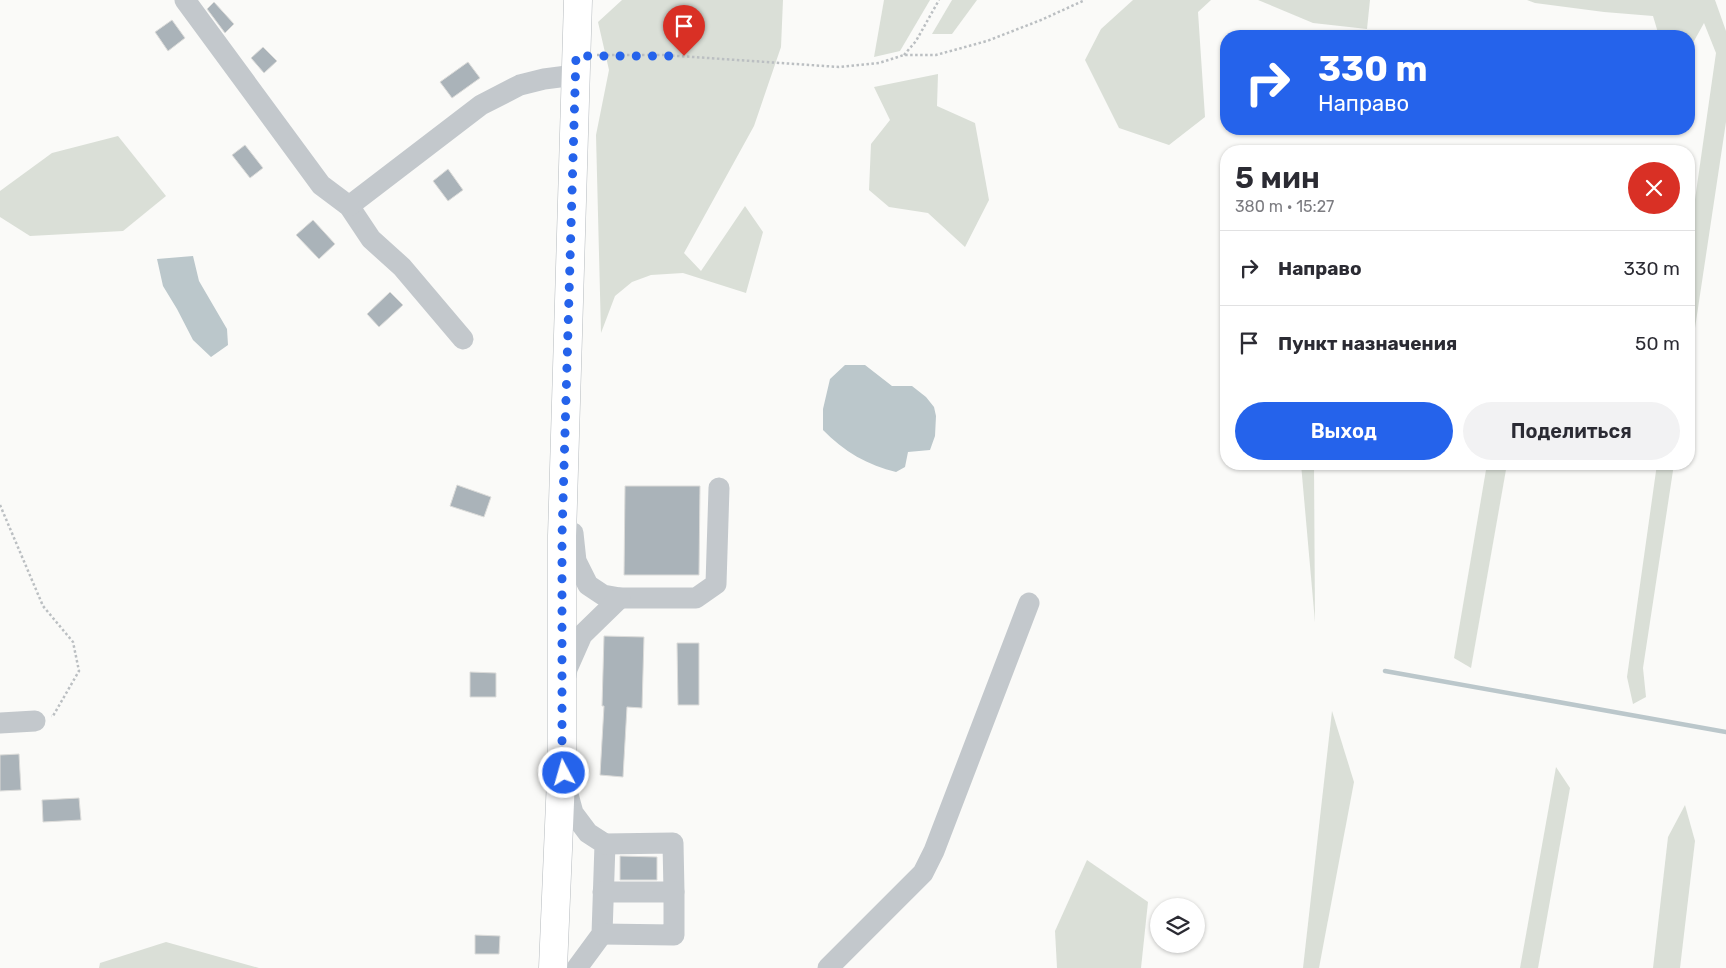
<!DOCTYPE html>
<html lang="ru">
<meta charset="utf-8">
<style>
body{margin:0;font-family:Rubik,sans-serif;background:#f2f2f3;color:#2b2b33;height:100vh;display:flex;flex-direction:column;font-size:19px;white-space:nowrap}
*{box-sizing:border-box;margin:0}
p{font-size:16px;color:#7c7c81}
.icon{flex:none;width:28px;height:28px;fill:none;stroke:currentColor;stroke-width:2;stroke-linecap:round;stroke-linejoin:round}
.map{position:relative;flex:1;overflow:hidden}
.drawer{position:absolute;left:1220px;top:145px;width:475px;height:325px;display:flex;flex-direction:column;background:#fff;border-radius:20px;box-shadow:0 1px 4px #0004}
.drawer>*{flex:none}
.hud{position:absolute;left:1220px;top:30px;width:475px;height:105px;border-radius:20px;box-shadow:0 1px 4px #0004;background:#2563eb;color:#fff;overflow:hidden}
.tools{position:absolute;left:1150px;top:898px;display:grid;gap:10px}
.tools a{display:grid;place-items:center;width:55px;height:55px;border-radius:50%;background:#fff;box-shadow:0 1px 4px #0004;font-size:25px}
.pin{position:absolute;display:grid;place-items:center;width:42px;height:42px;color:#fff;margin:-51px -21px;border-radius:50% 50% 50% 0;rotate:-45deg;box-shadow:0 0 5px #0007}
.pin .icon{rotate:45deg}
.me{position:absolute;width:55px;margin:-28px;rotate:354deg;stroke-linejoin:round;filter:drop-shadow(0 0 4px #0008)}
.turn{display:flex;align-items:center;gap:18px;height:105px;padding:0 15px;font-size:22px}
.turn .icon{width:65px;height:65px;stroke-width:2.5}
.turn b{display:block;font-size:35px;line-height:42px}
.round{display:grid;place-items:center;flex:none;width:52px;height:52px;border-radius:26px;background:#f2f2f3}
.head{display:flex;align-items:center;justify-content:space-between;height:85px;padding:0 15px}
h1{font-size:30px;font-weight:600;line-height:38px}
.button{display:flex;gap:10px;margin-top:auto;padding:10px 15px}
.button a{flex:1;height:58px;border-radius:30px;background:#2563eb;color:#fff;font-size:20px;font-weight:600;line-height:58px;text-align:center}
.button a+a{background:#f2f2f3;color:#2b2b33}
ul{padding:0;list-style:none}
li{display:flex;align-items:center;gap:15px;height:75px;padding:0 15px;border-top:1px solid #e1e1e2}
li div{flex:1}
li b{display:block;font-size:19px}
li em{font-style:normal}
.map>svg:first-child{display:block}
.green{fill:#dadfd7}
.water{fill:#bbc7cb}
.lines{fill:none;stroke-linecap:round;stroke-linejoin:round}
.stream{stroke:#bbc7cb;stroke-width:4.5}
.building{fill:#aab3b9;stroke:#dcdcda}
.major-casing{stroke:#b5babe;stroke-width:29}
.path{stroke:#bbbfc2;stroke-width:2.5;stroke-dasharray:2.5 2.5;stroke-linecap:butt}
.minor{stroke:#c3c8cc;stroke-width:21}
.major{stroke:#fff;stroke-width:28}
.route{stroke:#2563eb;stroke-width:9;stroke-dasharray:0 16.2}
</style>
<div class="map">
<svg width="1726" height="968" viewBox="0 0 1726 968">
<rect width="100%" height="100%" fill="#fafaf8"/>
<g class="green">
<polygon points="622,0 783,0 781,47 754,126 684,253 701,271 745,206 763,232 746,293 683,273 651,275 632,282 615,296 601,333 596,135 609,70 598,22"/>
<polygon points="884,0 930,0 900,51 874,57"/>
<polygon points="952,0 977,0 952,34 932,34"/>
<polygon points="1133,0 1211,0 1198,12 1205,117 1169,145 1119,128 1085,60 1101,29"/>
<polygon points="1258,0 1370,0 1367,29 1313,23"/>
<polygon points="1527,0 1715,0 1726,31 1726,122 1689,368 1689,241 1716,53 1704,23 1689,50 1689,36 1659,36 1653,16 1604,12 1535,3"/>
<polygon points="938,74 937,106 975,123 989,200 965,247 928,213 889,207 869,190 871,144 890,120 874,87"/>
<polygon points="118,136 166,196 123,231 30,236 0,217 0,191 52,153"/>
<polygon points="1301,464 1314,464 1315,622"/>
<polygon points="1487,464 1507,464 1471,668 1454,658"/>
<polygon points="1657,464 1674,464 1643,668 1646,697 1633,704 1627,677"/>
<polygon points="1332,711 1354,782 1319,968 1303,968"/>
<polygon points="1556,767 1570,788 1538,968 1520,968"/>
<polygon points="1685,805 1695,841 1680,968 1653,968 1668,837"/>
<polygon points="1087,860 1148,902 1141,968 1057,968 1055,931"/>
<polygon points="166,942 259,968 99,968 100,963"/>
</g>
<g class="water">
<polygon points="193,256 199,281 227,329 228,345 211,357 193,340 177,309 163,286 157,259"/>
<path d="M845 365H865L892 386H912L926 397 934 407 936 416 935 436 930 450 908 452 905 467 896 472C869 466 843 451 823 430V409L830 379Z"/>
</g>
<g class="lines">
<polyline class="stream" points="1385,671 1726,732"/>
</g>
<g class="building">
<polygon points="214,2 234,24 225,33 207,9"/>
<polygon points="172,20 185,38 168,51 155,32"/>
<polygon points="263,47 277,61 264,73 251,58"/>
<polygon points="468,62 480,78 452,98 440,82"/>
<polygon points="245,145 263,168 250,178 232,155"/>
<polygon points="448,169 463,190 448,201 433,181"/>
<polygon points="313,220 335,244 319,259 296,235"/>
<polygon points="390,292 403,305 379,327 367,314"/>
<polygon points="457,485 491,497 484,517 450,506"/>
<polygon points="625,486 700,486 699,575 624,575"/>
<polygon points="604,636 644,637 642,708 627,707 623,777 600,775 604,706 602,706"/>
<polygon points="677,643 699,643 699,705 678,705"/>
<polygon points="470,672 496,673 496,697 470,697"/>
<polygon points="19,754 21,790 0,791 0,755"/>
<polygon points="79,798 81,820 43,822 42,800"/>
<polygon points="620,856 657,857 657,880 620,880"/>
<polygon points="475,935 500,936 499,954 475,954"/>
</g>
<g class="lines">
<defs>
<polyline id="major" points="553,968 562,755 562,536 578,0"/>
</defs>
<use href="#major" class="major-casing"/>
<g class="path">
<polyline points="597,55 664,55 839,67 879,63 904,55 936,55 987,41 1041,20 1085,0"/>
<polyline points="904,55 916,41 939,0"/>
<polyline points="0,505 43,606 73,642 79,671 53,716 51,716"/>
</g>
<g class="minor">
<polyline points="185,0 321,185 349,206 371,239 402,267 463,339"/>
<polyline points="349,206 481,105 520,85 544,79 575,75"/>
<polyline points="573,533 576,561 588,585 603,595 620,598 696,598 716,584 719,488"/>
<polyline points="566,676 567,669 582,635 620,598"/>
<polyline points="0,723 35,721"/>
<polyline points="566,787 573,813 588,833 605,844 602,934 577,968"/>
<polyline points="605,844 673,843 674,892"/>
<polyline points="602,934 674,935 674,892 603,892"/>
<polyline points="828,968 923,873 934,851 1029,603"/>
</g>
<use href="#major" class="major"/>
</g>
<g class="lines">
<polyline class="route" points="564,773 562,755 562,536 576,56 684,56"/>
</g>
</svg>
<div class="tools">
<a><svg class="icon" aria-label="layers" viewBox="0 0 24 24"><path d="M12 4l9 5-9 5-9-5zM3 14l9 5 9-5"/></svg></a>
</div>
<div class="pin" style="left:684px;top:56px;background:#d93025"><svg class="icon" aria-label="arrive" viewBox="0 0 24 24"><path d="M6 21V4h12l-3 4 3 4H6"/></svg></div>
<svg class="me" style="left:564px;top:773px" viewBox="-20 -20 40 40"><circle r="17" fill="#2563eb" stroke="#fff" stroke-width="3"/><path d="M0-11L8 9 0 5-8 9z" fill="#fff"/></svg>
<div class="hud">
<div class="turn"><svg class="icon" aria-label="right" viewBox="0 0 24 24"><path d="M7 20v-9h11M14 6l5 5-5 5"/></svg><div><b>330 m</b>Направо</div></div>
</div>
<section class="drawer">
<div class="head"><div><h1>5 мин</h1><p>380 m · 15:27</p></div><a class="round" style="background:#d93025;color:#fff"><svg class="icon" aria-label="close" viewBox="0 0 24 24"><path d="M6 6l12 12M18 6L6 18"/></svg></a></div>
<ul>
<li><svg class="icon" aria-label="right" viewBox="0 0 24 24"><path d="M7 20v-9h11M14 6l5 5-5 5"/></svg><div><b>Направо</b></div><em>330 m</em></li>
<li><svg class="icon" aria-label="arrive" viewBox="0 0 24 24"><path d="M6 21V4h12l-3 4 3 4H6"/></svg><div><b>Пункт назначения</b></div><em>50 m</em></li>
</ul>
<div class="button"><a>Выход</a><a>Поделиться</a></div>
</section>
</div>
